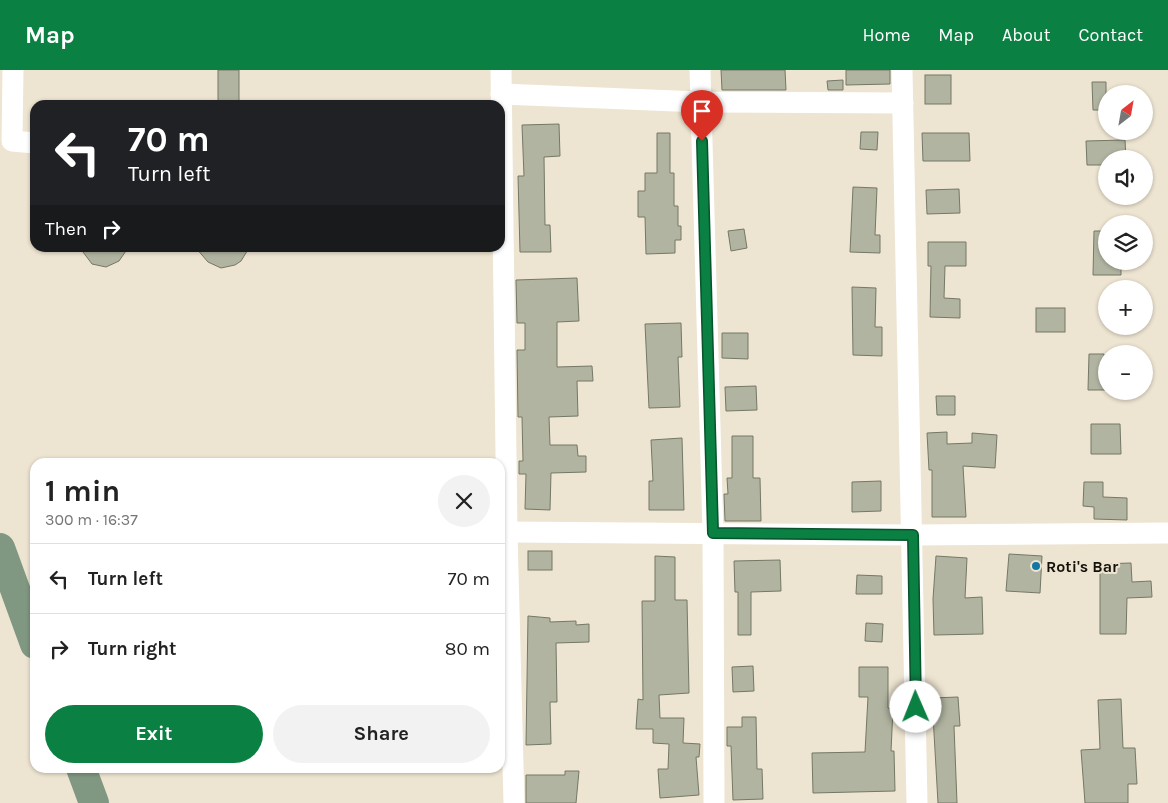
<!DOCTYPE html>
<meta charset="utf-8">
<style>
body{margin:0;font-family:Karla,sans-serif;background:#f2f2f2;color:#222;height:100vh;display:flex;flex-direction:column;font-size:19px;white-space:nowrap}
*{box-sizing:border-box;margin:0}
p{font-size:16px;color:#767676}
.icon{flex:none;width:28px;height:28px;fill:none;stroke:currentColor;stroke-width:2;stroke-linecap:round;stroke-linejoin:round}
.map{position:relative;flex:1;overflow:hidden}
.drawer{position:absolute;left:30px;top:388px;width:475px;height:315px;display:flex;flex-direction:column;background:#fff;border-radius:15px;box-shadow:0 1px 4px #0004}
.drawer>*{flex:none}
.banner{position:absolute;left:30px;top:30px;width:475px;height:152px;border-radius:15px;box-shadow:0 1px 4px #0004;background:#202124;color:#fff;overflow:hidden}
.needle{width:32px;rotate:31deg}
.controls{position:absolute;left:1098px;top:15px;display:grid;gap:10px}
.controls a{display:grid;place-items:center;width:55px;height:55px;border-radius:50%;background:#fff;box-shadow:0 1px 4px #0004;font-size:25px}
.pin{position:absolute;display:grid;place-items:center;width:42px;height:42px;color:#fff;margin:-51px -21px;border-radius:50% 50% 50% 0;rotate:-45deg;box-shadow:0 0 5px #0007}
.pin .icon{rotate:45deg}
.me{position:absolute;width:55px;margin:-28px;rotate:359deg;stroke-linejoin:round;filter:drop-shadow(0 0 4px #0008)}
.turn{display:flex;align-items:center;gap:18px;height:105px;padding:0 15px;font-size:22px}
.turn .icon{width:65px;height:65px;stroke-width:2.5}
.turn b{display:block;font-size:35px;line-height:42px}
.then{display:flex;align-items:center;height:48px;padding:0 15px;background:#0003;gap:10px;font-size:19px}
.round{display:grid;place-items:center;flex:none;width:52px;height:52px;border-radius:26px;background:#f2f2f2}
.summary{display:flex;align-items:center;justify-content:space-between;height:85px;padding:0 15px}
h1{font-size:30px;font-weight:700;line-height:38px}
.primary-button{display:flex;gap:10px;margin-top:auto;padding:10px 15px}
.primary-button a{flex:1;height:58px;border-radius:30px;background:#0b8043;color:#fff;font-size:20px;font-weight:700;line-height:58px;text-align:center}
.primary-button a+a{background:#f2f2f2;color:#222}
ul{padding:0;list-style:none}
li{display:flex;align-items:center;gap:15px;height:70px;padding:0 15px;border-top:1px solid #e0e0e0}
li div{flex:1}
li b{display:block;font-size:19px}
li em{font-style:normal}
header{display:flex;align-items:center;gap:30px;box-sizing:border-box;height:70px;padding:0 25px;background:#0b8043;color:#fff}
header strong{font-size:24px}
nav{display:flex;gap:28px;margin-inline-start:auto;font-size:18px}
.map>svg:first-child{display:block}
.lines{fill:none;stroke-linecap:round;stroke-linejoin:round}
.river{stroke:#809781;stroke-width:30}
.building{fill:#b0b4a0;stroke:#747866}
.minor{stroke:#fff;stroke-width:21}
.route-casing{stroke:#07532c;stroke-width:12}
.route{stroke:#0b8043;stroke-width:9}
.poi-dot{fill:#1377a3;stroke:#ede4d1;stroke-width:2}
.labels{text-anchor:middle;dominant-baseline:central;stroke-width:4;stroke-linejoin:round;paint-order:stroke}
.poi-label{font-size:16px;font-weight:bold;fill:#14110b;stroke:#ede4d1;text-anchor:start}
</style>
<header>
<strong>Map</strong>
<nav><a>Home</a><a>Map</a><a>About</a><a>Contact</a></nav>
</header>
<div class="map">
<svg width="1168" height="733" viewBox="0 0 1168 733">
<rect width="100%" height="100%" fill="#ede4d1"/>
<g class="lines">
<g class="river">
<polyline points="0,478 35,574"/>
<polyline points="81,698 94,733"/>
</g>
</g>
<g class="building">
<rect x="218" y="0" width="21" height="35"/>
<polygon points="721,0 785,0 786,20 722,20"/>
<polygon points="846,0 890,0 890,14 846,15"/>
<rect x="925" y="5" width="26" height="29"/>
<polygon points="843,10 843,20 828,20 827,11"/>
<polygon points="1092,12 1106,12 1106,40 1093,40"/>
<polygon points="559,54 560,86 544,87 545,155 550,155 551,182 520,182 518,106 524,106 522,55"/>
<polygon points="861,62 878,62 877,80 860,79"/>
<polygon points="657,63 670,63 670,103 674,103 674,136 678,136 678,156 681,156 681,170 675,170 675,183 646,184 645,147 638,147 638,121 645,121 645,103 657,103"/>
<polygon points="922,63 969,63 970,91 923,91"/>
<polygon points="1125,70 1126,89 1106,89 1106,95 1087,95 1086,71"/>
<polygon points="853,117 877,118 875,165 880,165 880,183 850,182"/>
<polygon points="959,119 960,143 927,144 926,120"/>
<polygon points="744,159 747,178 731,181 728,161"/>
<polygon points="1094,161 1106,161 1106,191 1121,191 1121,205 1093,205"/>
<polygon points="928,172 966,172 966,196 945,196 944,228 960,229 960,248 930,247 931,196 928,196"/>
<polygon points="80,178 128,178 119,191 106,197 92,194"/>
<polygon points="196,178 249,178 241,191 235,195 221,198 208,192"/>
<polygon points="577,208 579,251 557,252 557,297 592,296 593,311 577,311 578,346 549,347 550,375 577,375 578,386 586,386 586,402 551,403 550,440 525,439 526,404 519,404 519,391 523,391 522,347 518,347 517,280 525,280 525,253 517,253 516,210"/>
<polygon points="852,217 876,218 875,257 882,257 882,286 853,285"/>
<rect x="1036" y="238" width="29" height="24"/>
<polygon points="681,253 682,287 678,287 680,337 649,338 645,254"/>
<polygon points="722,263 748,263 748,289 722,288"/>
<polygon points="1089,284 1104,284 1106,320 1088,320"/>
<polygon points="756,316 757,340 726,341 725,317"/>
<polygon points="936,326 955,326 955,345 937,345"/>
<polygon points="1091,354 1120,354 1121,384 1091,384"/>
<polygon points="947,362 947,374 972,373 972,363 997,365 995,398 963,396 966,447 932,447 932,400 929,400 927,363"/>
<polygon points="732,366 753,366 753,408 760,408 761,451 725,451 724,424 728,424 727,408 732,408"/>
<polygon points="682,368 684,440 649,440 649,411 653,411 651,370"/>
<polygon points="881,411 881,441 852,442 852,412"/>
<polygon points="1084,412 1103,412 1103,427 1127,428 1127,450 1094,449 1094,437 1083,436"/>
<rect x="528" y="481" width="24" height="19"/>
<polygon points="1009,484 1042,486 1040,523 1006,521"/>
<polygon points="655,486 675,487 675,530 687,530 689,623 659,625 660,648 684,648 683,673 700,674 699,687 696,687 699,725 660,728 658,699 668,699 669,674 653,673 653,659 636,659 638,629 643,630 642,531 655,531"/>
<polygon points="936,486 967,488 965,528 982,527 983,564 934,565 933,529"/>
<polygon points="780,490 781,521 751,522 751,565 738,565 738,522 735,522 734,491"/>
<polygon points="1131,493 1132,512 1151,511 1152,527 1127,528 1126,564 1100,564 1100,494"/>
<polygon points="857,505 882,506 882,524 856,524"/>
<polygon points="528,546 550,548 550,552 576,551 576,555 589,554 589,572 556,573 557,632 550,632 551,674 526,675"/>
<polygon points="866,553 883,554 882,572 865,571"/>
<polygon points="753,596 754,621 733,622 732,597"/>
<polygon points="859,597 888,597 888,638 893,639 891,681 894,681 895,721 813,723 812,683 865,682 868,627 859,627"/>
<polygon points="958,627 960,656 954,656 957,733 938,733 932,628"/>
<polygon points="1121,629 1123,678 1135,678 1137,714 1128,714 1128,733 1085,733 1081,680 1100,679 1098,630"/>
<polygon points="742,647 756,647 757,699 762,699 763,729 733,730 731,676 727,676 727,657 742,657"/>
<polygon points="565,701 579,701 576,733 526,733 526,705 565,705"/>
</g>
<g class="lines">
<g class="minor">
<polyline points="13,0 12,71 35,73"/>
<polyline points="501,0 507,462 514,733"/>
<polyline points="700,0 713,463 714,733"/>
<polyline points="902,0 917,733"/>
<polyline points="501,24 700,32 903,33"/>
<polyline points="507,462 913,465 1168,463"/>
</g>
</g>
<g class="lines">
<defs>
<polyline id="route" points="702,71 713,463 913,465 916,637"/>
</defs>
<use href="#route" class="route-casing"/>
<use href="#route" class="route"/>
</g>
<circle class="poi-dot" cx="1036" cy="496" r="5"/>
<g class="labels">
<g class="poi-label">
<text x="1046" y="496">Roti's Bar</text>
</g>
</g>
</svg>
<div class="controls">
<a><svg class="needle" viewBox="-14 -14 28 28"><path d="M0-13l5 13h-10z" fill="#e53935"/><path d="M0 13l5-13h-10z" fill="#767676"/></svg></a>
<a><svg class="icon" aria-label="sound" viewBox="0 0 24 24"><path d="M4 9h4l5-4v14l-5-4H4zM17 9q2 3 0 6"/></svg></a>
<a><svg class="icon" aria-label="layers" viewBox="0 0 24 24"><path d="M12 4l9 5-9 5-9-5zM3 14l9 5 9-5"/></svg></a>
<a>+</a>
<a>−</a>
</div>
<div class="pin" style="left:702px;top:71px;background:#d93025"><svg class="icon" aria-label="arrive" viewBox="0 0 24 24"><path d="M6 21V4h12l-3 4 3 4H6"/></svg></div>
<svg class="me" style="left:916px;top:637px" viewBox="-20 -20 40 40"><circle r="19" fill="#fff"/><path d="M0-13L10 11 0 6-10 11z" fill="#0b8043"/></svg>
<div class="banner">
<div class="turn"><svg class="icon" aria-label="left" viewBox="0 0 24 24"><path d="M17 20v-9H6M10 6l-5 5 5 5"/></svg><div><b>70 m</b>Turn left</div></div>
<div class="then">Then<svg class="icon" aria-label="right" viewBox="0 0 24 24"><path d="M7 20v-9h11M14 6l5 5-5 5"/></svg></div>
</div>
<section class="drawer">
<div class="summary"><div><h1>1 min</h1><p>300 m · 16:37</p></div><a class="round"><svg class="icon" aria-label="close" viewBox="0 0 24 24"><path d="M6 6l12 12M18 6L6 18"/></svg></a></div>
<ul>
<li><svg class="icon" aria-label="left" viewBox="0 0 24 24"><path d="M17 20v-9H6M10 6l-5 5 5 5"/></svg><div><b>Turn left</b></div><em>70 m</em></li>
<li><svg class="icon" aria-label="right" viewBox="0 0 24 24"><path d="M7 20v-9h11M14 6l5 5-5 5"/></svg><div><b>Turn right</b></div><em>80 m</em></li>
</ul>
<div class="primary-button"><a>Exit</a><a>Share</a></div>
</section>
</div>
